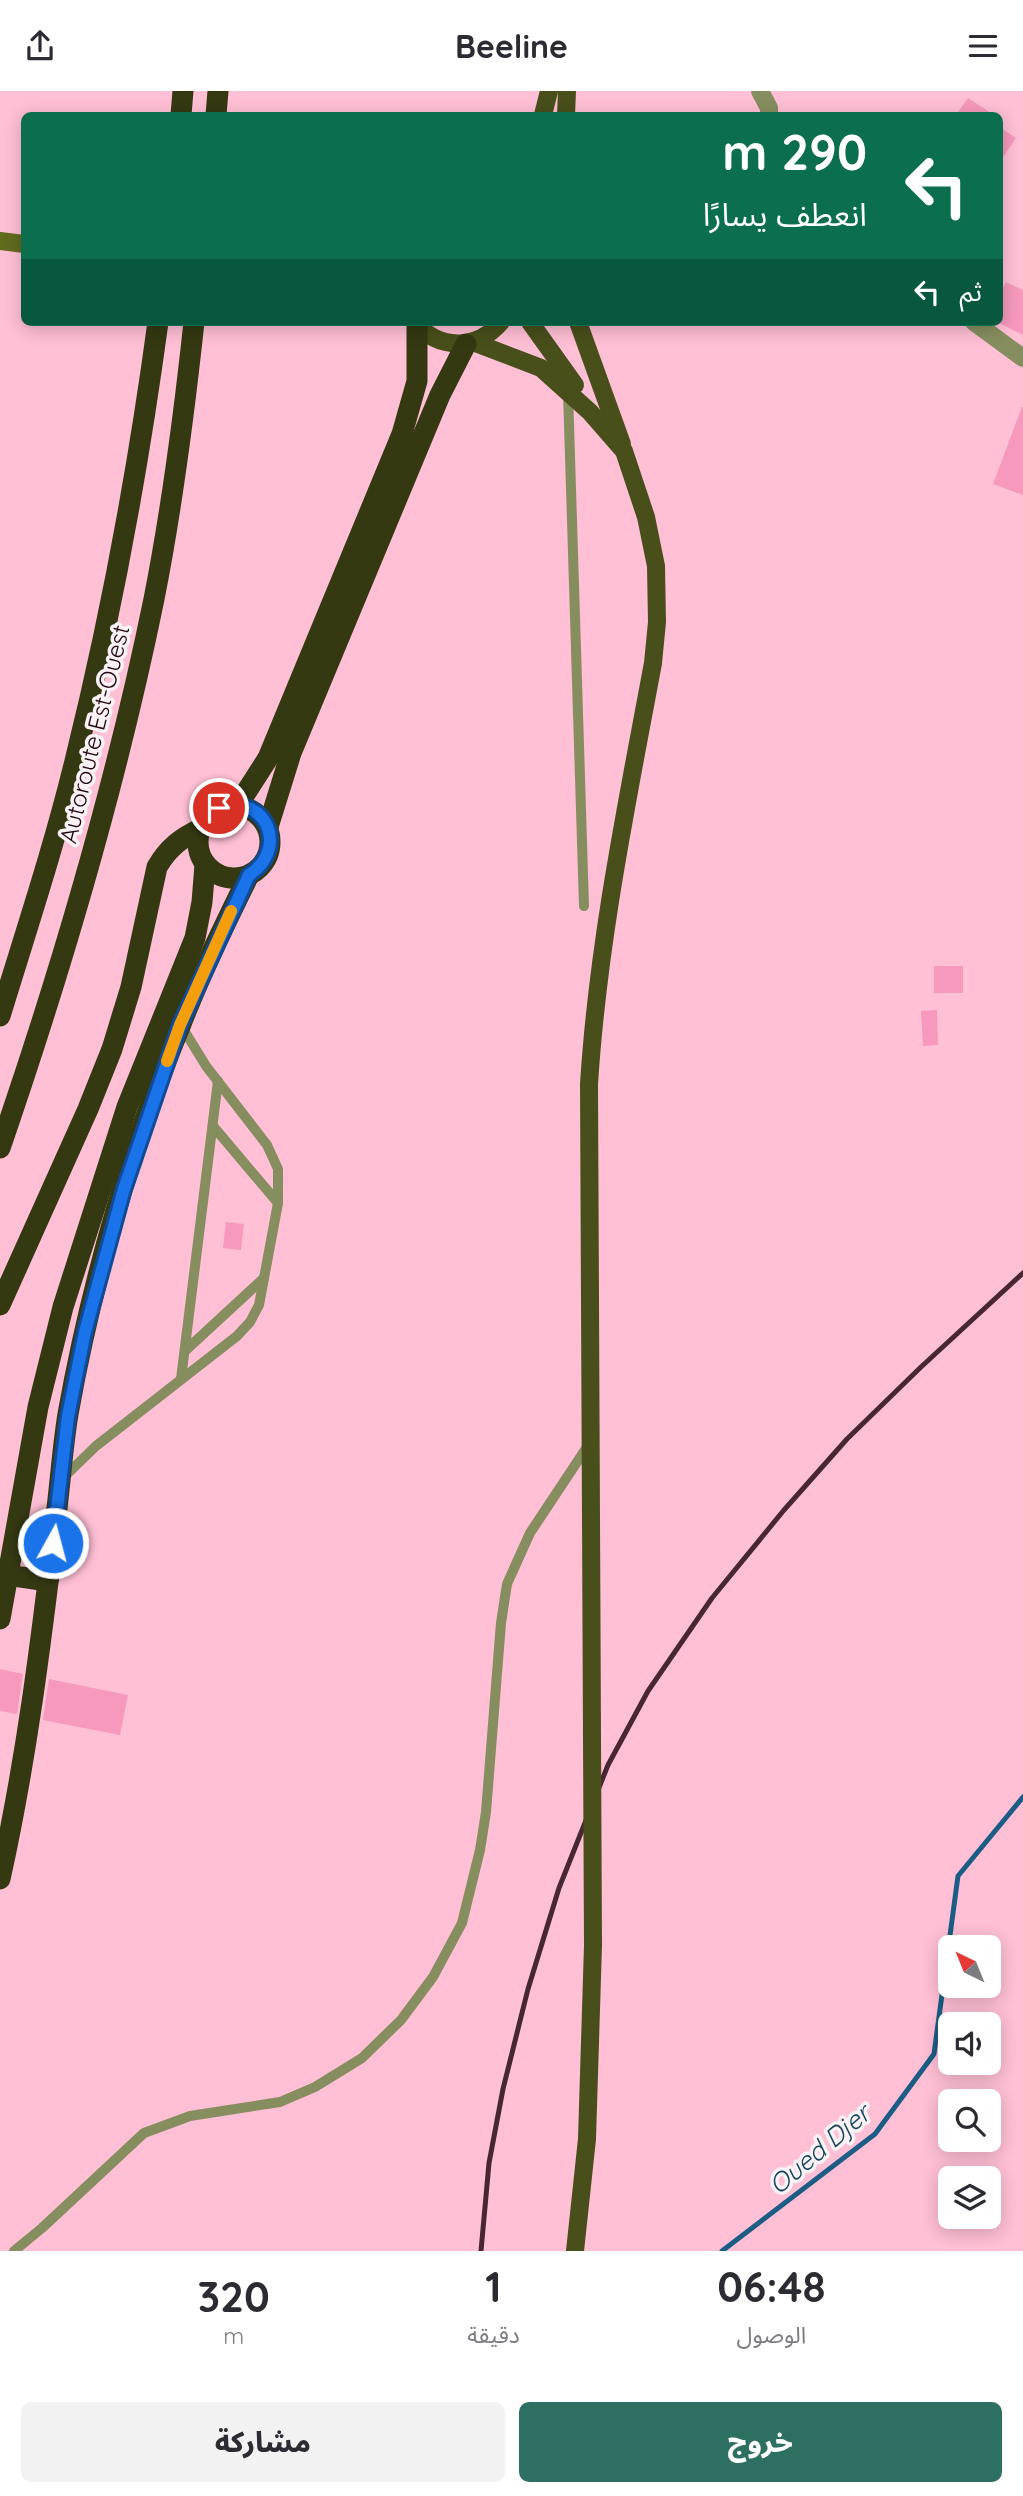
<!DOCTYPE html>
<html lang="ar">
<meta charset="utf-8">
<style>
body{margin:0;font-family:Quicksand,"Noto Sans Arabic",sans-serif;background:#f2f2f3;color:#2b2b33;direction:rtl;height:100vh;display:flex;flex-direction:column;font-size:26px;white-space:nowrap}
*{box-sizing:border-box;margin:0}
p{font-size:23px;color:#7c7c81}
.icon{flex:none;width:38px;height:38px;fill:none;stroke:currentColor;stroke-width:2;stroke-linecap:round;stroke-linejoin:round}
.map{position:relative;height:2160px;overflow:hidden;direction:ltr}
.side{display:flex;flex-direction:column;background:#fff;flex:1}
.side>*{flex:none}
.hud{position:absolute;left:21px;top:21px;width:982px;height:214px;border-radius:10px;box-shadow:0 4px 18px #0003;direction:rtl;background:#0b6e4f;color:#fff;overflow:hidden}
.needle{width:46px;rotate:317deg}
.fabs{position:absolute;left:938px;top:1844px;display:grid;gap:14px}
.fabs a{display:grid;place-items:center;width:63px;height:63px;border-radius:10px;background:#fff;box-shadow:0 4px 18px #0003;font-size:35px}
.pin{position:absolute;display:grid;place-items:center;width:60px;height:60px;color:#fff;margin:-30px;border:4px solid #fff;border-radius:50%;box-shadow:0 2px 7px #0007}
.me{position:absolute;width:77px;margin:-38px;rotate:7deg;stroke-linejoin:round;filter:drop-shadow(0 0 5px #0008)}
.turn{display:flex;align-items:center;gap:24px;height:147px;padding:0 21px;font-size:32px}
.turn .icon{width:91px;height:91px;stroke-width:2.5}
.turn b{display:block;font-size:49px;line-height:60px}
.then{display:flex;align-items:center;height:66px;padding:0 21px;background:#0003;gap:14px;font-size:26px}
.eta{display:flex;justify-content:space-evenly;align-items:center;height:119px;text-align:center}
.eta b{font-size:42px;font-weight:800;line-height:49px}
.primary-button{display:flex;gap:14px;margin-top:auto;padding:14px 21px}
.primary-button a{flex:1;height:80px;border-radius:10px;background:#2d7061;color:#fff;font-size:28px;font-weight:800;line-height:80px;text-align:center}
.primary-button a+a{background:#f2f2f3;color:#2b2b33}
header{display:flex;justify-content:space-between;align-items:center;height:91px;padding:0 21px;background:#fff;font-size:32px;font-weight:800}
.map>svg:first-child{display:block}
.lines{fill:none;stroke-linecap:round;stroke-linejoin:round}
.stream{stroke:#1b5d84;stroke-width:5}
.building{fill:#f699bc}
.lane{stroke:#868e5f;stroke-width:10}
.street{stroke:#868e5f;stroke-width:18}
.secondary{stroke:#616b1e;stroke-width:18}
.primary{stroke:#484f1b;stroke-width:18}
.highway{stroke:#343912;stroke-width:21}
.rail{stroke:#482734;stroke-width:5}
.primary-bridge{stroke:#484f1b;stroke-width:18}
.route-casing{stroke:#114b97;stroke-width:18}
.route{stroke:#1a73e8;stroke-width:12}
.slow{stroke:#f59e0b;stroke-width:12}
.labels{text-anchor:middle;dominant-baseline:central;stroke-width:7;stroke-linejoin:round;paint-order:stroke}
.street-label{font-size:24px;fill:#230813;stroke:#fbf2f5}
.water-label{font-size:26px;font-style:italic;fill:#114661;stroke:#fbf2f5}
</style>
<header><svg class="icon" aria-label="menu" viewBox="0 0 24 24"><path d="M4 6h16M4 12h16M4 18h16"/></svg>Beeline<svg class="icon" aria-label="share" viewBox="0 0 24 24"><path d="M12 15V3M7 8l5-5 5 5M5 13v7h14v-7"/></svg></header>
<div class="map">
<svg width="1023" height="2160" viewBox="0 0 1023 2160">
<rect width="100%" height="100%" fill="#ffbfd5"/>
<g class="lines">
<polyline class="stream" points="722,2160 875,2043 934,1963 958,1785 1023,1706"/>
</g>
<g class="building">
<polygon points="968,7 994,24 956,24"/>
<polygon points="999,36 1016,47 999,72"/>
<polygon points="1006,191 1023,199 1023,244 999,232 999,204"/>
<polygon points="1022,316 1023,316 1023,404 993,393"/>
<rect x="934" y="875" width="29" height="27"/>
<polygon points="937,919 938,954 923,955 921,920"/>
<polygon points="226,1131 244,1133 241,1159 223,1157"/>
<polygon points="0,1578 23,1583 17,1623 0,1620"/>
<polygon points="49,1588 128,1604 120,1644 43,1629"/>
</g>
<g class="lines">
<g class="lane">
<polyline points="568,301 584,815"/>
<polyline points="213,1035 278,1112"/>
<polyline points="186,1259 264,1187"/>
<polyline points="181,1288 218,990"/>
<polyline points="63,1387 96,1355 237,1245 250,1231 259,1214 278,1112 278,1078 267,1054 206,975 182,936"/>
<polyline points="14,2160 42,2137 144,2042 190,2025 280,2011 315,1996 362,1967 401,1929 433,1886 462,1832 480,1759 486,1721 501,1532 507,1493 530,1442 589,1353"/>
</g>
<g class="street">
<polyline points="760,0 769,17 769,24"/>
<polyline points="974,231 1023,267"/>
</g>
<polyline class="secondary" points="0,150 24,153"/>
<g class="primary">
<polyline points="543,24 549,0"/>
<polyline points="566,24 567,0"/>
<path d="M415 231C439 260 477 259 501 231"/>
<polyline points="530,231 575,294"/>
<polyline points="578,231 622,353"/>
<path d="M473 251 541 277 590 321 624 360 646 426 656 475 657 531 653 572C627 712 598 851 589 993L592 1645"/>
<polyline points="575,2160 587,2048 593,1854"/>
</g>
<g class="highway">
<polyline points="181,24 183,0"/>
<polyline points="216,24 218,0"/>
<polyline points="238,714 268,667 402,343 417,290 417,234"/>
<circle cx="234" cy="751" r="36"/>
<polyline points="268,736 291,662 440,304 466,253"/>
<path d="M0 925C26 840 54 756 75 670 111 525 138 379 158 231"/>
<path d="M0 1057C62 877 116 694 154 508 172 417 184 324 194 231"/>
<path d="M0 1214 88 1018 112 958 131 896 157 776C168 757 181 747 200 738"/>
<polyline points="7,1484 48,1490"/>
<polyline points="0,1528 38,1316 63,1216 127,1016 195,847 202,811 205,774"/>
<path d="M0 1788C26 1671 41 1552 55 1433 60 1397 62 1360 68 1323 91 1194 131 1054 181 933 201 882 225 833 249 784"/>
</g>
<polyline class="rail" points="481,2160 489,2072 503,1998 528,1898 559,1797 608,1674 648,1600 712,1507 784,1419 847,1348 921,1276 1023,1182"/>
<polyline class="primary-bridge" points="592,1645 593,1854"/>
</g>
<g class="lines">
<defs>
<path id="route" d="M53 1452 68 1325 85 1241 124 1098 180 934 249 784C290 757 266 702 219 717"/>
</defs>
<use href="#route" class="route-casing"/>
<use href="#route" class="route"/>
<polyline class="slow" points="167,970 180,934 231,820"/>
</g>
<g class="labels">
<g class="street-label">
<text transform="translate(94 643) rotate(-76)">Autoroute Est-Ouest</text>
</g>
<g class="water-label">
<text transform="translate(819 2058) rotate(-40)">Oued Djer</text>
</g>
</g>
</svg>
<div class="fabs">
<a><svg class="needle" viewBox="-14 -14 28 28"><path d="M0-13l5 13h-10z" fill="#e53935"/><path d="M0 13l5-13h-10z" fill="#7c7c81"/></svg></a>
<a><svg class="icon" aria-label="sound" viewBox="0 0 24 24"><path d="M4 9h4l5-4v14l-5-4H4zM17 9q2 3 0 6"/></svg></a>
<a><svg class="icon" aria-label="search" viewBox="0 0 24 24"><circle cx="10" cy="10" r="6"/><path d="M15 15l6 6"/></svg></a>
<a><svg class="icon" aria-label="layers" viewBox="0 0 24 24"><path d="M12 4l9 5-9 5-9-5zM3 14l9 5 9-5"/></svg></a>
</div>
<div class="pin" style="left:219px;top:717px;background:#d93025"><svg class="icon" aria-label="arrive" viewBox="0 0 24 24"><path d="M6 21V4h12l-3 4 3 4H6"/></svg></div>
<svg class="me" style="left:53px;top:1452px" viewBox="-20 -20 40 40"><circle r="17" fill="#1a73e8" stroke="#fff" stroke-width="3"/><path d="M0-11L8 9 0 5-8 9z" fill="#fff"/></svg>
<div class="hud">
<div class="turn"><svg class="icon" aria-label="left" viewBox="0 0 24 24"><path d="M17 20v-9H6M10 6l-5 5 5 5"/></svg><div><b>290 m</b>انعطف يسارًا</div></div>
<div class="then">ثم<svg class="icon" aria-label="left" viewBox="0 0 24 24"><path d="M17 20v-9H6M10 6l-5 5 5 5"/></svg></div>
</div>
</div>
<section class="side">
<div class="eta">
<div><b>06:48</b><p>الوصول</p></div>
<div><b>1</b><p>دقيقة</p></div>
<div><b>320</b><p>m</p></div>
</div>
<div class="primary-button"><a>خروج</a><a>مشاركة</a></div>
</section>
